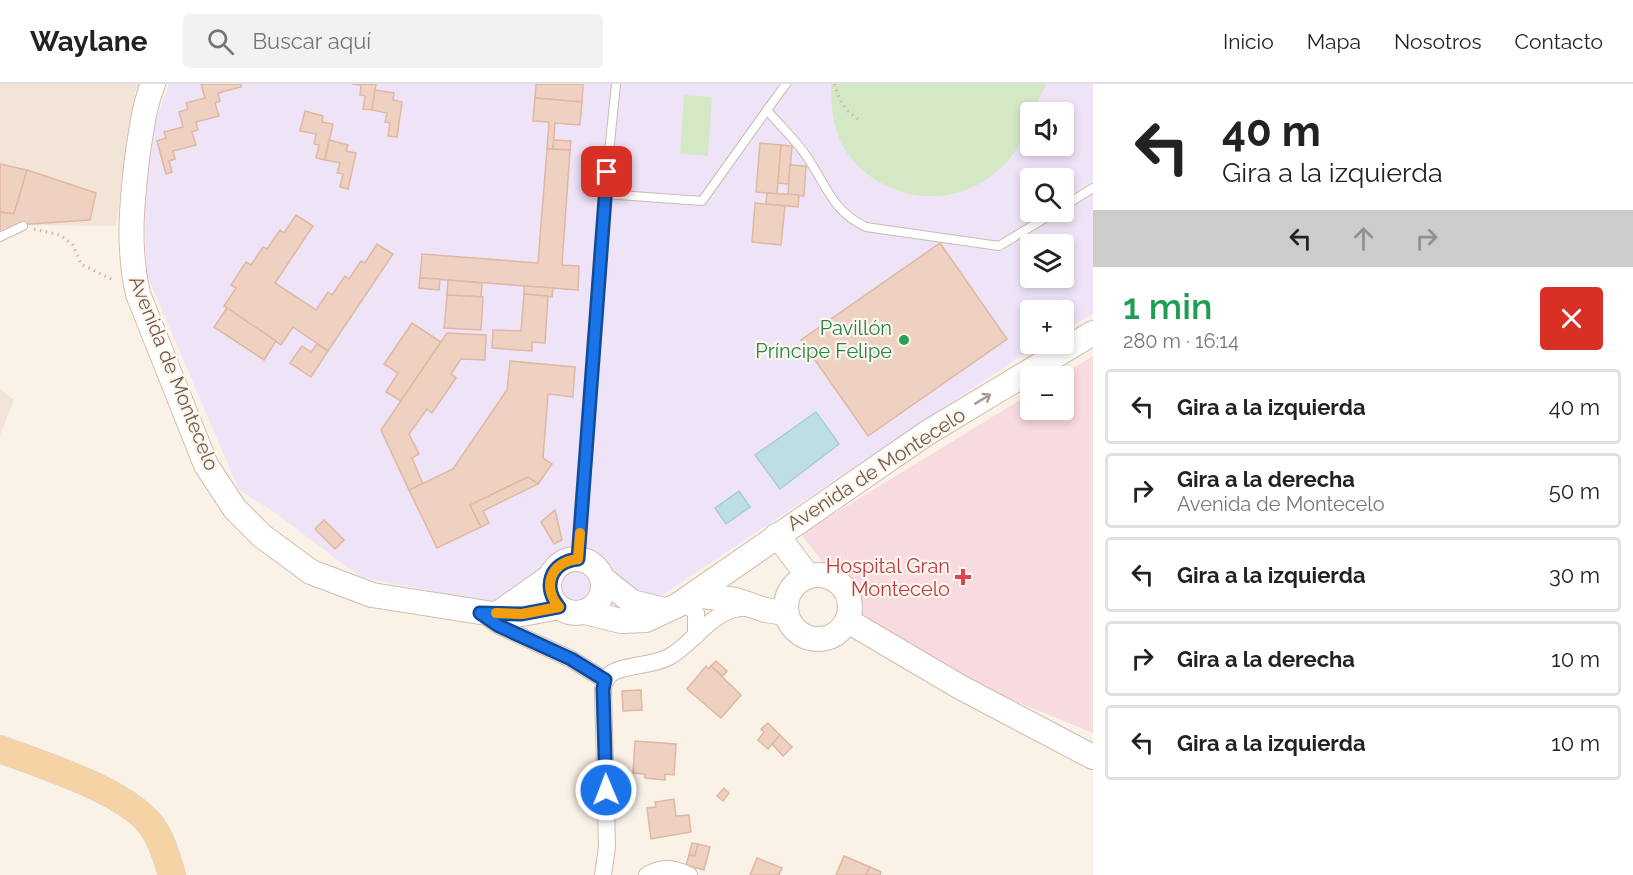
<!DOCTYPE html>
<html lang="es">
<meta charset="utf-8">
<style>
body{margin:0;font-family:Raleway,sans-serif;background:#f2f2f2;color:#222;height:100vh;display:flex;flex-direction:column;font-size:22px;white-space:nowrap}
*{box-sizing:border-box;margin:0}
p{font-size:20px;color:#767676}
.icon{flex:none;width:33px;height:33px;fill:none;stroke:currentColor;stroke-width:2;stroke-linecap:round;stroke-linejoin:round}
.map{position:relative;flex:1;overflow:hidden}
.sheet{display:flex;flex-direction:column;background:#fff;width:540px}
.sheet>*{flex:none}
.banner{background:#fff;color:#222;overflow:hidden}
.buttons{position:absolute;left:1020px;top:18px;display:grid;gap:12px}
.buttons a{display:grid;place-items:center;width:54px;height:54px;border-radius:6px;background:#fff;box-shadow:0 3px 9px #0003;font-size:30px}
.pin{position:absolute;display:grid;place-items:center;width:51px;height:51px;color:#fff;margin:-26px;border-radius:12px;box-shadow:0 3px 9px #0006}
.me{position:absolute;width:66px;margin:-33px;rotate:359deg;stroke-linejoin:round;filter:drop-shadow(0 0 4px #0008)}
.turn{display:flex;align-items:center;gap:21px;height:126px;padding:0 30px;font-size:27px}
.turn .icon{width:78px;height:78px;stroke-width:2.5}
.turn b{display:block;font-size:42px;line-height:51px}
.lanes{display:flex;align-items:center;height:57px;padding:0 30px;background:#0003;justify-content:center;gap:30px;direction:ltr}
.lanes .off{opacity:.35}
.round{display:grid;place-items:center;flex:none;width:63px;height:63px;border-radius:6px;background:#f2f2f2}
.headline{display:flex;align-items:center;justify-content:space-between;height:102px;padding:0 30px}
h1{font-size:36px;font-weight:600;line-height:45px;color:#1e9e55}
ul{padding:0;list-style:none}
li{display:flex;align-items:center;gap:18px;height:75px;margin:0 12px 9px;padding:0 18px;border:3px solid #e0e0e0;border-radius:6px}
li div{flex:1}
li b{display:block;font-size:22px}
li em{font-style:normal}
header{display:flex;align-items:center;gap:36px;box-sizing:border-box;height:84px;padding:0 30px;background:#fff;border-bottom:2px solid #e0e0e0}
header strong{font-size:28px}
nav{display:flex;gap:33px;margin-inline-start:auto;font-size:21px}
.search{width:420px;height:54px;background:#f2f2f2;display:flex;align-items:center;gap:15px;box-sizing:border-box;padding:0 21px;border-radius:6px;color:#767676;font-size:22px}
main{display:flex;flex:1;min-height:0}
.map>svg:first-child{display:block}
.residential{fill:#f2e4d6}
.education{fill:#efe4f7;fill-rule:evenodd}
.medical{fill:#f8dbe0}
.green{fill:#d5e8c6}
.water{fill:#bddfe3;stroke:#a4cfd4;stroke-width:1.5}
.building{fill:#eed1c1;stroke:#e0b7a2;stroke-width:1.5}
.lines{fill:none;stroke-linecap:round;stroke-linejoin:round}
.lane-casing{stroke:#ccbaae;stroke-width:10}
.street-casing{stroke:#ccbaae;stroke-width:18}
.secondary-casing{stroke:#d1bcaf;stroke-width:26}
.primary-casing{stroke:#d8d1cd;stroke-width:28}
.path{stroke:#d3b4a4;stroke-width:3;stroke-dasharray:1.5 4.5;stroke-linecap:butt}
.lane{stroke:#fff;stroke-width:8}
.street{stroke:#fff;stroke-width:16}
.secondary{stroke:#fff;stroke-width:24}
.primary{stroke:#f5d3a5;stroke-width:27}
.oneway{stroke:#ab9b94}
.route-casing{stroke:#114b97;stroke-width:15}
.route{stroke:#1a73e8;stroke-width:10}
.slow{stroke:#f59e0b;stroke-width:10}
.leisure-dot{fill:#2e9e5b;stroke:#fef7ed;stroke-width:2}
.health-dot{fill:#e0444e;stroke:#fef7ed;stroke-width:2}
.labels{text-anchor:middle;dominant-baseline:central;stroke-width:4.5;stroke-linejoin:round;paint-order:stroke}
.leisure-label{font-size:20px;fill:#27864d;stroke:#fef7ed;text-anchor:end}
.street-label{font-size:20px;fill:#73594d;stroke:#fef7ed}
.health-label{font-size:20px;fill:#be3a42;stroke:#fef7ed;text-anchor:end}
</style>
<header>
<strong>Waylane</strong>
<div class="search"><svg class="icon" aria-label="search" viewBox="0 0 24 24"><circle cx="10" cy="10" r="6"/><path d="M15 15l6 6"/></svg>Buscar aquí</div>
<nav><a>Inicio</a><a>Mapa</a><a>Nosotros</a><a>Contacto</a></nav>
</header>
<main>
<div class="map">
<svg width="1093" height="791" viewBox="0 0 1093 791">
<rect width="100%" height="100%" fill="#fbf2e7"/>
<g class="residential">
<polygon points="0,0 142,0 135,8 116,142 16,141 0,149"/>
<polygon points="0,305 14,316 0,351"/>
</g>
<path class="education" d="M169 0H1093V230L1064 246V226H1030V260H1039L635 529 599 517H482L360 493 277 430 239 406 147 191 143 105 150 53ZM1030 28H1064V62H1030ZM1030 94H1064V128H1030ZM1030 160H1064V194H1030Z"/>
<polygon class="medical" points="1093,272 1093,649 976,601 867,535 801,450 1030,310 1030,326 1064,326 1064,292 1060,292"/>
<g class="green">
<path d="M831 0H1046L1033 28H1030C1030 44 1020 62 1010 74 974 118 913 125 867 90 856 81 844 68 839 54 832 36 831 19 831 0Z"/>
<polygon points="684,11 712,13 708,72 680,70"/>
</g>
<g class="water">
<polygon points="816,328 839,360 780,405 755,371"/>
<polygon points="739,407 750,423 726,440 715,424"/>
</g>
<g class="building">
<polygon points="201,0 241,0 241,3 218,9 220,17 215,19 219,32 196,38 198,46 192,48 196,61 173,67 175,75 169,77 172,88 166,90 157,57 166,54 164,48 183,43 179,28 188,25 186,19 205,14"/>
<polygon points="352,0 376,0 372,26 363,25 365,12 360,11 361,1"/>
<polygon points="536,0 583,0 582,18 535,14"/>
<polygon points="375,6 394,9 393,16 402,18 397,53 388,52 390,39 385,38 387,29 372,26"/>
<polygon points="535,14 582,18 580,41 555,39 553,65 547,65 549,38 533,37"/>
<polygon points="305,27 323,32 322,38 333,40 325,76 316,74 319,61 314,60 316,50 300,47"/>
<polygon points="329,56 348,61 346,67 356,69 348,105 340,103 343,90 337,89 340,79 325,76"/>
<polygon points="554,56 571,57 570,66 553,65"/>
<polygon points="760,59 781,61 777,110 756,108"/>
<polygon points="781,61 792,62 789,100 778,99"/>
<polygon points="547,65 570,66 562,181 579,182 578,206 420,194 422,170 538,179"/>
<polygon points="0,80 27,86 14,130 0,128"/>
<polygon points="790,81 806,82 804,112 788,111"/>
<polygon points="27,86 96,109 90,136 16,141 0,149 0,128 14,130"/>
<polygon points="767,109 799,111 798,123 766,120"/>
<polygon points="755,119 785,122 781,161 752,158"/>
<polygon points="296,131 313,142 275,199 316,226 328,208 332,211 345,192 349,195 361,177 365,179 377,160 393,170 328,267 293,243 281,261 224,222 236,204 231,201 246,178 251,181 263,163 267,165 280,146 284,149"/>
<polygon points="940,159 1007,255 868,352 801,256"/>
<polygon points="420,194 440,195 439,206 419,204"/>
<polygon points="448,196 482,199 481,213 447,211"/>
<polygon points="524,202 553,204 552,213 524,210"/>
<polygon points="524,210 548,212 545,259 532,258 532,267 492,264 493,246 521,247"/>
<polygon points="447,211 483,213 481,246 444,244"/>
<polygon points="227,224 276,257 264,276 214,243"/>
<polygon points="412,239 441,258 401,317 386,308 398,289 384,280"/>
<polygon points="447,249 486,251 485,276 461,275 451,290 456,294 432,329 427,325 409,350 419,370 412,374 423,400 409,406 381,346"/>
<polygon points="317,260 328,267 311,293 290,279 302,262 311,268"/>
<polygon points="510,277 575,283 573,313 548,310 543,374 552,380 538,400 528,393 470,421 481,443 437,464 409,406 453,385 507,306"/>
<polygon points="528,393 538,400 483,427 489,439 481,443 470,421"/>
<polygon points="555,426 562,456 554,460 541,438"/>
<polygon points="324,436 344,456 335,465 315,445"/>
<polygon points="716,577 727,587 723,592 711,582"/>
<polygon points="706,582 709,585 711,582 741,611 721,634 687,605"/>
<polygon points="641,606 642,626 623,627 622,607"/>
<polygon points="768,639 780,651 768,665 758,656 764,648 761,645"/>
<polygon points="780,651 792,663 783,672 772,660"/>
<polygon points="635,657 676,660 674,691 665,690 665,696 645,694 645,690 633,689"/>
<polygon points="724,704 729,709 723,717 717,712"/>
<polygon points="674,715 676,732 689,731 691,748 651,755 647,724 656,723 655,718"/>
<polygon points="692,759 698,760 695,772 689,771"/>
<polygon points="698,760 710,763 704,786 686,781 689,771 695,772"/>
<polygon points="844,772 870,783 866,791 836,791"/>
<polygon points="757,774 782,784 779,791 750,791"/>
<polygon points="870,783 881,788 880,791 866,791"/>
</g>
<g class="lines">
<defs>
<g id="lane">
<polyline points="767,26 786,0"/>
<path d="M605 110 702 117 767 26C780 42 796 56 807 73 827 102 832 127 866 143L999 162 1055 128"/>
<polyline points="1064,122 1093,104"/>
<polyline points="0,153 23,142"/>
<polyline points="577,475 607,88 616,0"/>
</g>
<g id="street">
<polyline points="678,521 690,523 696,529 696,552"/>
<polyline points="482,530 499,542 571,575 605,596"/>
<path d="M603 791 607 763 603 605C604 599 606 593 612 589 624 581 652 582 669 573 696 558 714 521 749 524"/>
<path d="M647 791C663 782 673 784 689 791"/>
</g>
<g id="secondary">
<path d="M153 0C144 22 142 44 138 67 132 116 127 162 138 210L206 381 235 425 262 452 311 488 372 511 493 530H522L559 523"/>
<polyline points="777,451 808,492"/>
<circle cx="576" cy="502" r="27"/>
<circle cx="818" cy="523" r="32"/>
<polyline points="602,494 632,518 664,526"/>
<polyline points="695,511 736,516 765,526 786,529"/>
<polyline points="500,528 551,492"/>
<polyline points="585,528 621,537 646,536 678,521 927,349 1093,249"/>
<polyline points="848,537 960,603 1093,673"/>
</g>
<path id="primary" d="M0 665C41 681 129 707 153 744 163 758 167 775 172 791"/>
</defs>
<use href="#lane" class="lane-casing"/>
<use href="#street" class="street-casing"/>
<use href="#secondary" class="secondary-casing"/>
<use href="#primary" class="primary-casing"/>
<g class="path">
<path d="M834 0C840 17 845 29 862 37"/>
<polyline points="34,145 60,151 73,161 81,180 115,197"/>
</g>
<use href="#lane" class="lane"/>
<use href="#street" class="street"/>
<use href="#secondary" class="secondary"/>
<use href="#primary" class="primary"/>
</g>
<defs><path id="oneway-shaft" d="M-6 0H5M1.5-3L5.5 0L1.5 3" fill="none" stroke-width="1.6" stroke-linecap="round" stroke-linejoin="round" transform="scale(1.5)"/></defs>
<use class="oneway" href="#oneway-shaft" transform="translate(983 315) rotate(-31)"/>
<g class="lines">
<defs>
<path id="route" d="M606 706 603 605 605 596 571 575 499 542 480 529 522 530 559 523C542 503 550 478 578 475L607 88"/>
</defs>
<use href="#route" class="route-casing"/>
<use href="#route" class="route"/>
<path class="slow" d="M496 529 522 530 559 523C542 503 550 478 578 475L580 449"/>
</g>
<circle class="leisure-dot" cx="904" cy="256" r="6"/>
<path class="health-dot" d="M960 484h6v6h6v6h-6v6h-6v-6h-6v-6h6z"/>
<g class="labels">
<g class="leisure-label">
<text x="892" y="244">Pavillón<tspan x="892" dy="23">Príncipe Felipe</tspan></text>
</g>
<g class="street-label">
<text transform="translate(174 289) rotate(68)">Avenida de Montecelo</text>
<text transform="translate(876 385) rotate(-33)">Avenida de Montecelo</text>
</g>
<g class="health-label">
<text x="950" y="482">Hospital Gran<tspan x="950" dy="23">Montecelo</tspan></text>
</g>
</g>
</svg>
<div class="buttons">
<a><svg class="icon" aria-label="sound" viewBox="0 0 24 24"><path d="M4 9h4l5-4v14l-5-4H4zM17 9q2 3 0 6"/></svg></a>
<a><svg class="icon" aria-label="search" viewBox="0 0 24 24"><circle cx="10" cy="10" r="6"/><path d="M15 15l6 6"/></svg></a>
<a><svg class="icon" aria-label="layers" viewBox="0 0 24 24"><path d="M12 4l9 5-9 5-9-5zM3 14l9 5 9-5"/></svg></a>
<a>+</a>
<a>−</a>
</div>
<div class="pin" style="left:607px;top:88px;background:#d93025"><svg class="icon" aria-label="arrive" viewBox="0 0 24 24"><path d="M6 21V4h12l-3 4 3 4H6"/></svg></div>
<svg class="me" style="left:606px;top:706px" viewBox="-20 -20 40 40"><circle r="17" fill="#1a73e8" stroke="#fff" stroke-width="3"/><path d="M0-11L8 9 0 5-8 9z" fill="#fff"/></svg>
</div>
<section class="sheet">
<div class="banner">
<div class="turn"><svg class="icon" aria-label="left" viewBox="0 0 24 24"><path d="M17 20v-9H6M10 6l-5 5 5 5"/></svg><div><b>40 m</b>Gira a la izquierda</div></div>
<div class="lanes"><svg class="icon" aria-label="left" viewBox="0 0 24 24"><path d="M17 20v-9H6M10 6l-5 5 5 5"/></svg><svg class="icon off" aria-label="ahead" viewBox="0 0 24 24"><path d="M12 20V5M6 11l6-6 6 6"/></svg><svg class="icon off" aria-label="right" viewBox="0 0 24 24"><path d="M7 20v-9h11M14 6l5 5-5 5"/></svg></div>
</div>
<div class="headline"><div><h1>1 min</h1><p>280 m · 16:14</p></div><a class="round" style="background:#d93025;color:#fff"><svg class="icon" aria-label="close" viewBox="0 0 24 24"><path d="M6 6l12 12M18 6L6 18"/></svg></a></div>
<ul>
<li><svg class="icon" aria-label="left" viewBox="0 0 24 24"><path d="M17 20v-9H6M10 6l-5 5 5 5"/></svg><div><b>Gira a la izquierda</b></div><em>40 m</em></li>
<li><svg class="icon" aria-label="right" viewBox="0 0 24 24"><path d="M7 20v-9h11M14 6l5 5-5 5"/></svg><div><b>Gira a la derecha</b><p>Avenida de Montecelo</p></div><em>50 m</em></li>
<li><svg class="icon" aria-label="left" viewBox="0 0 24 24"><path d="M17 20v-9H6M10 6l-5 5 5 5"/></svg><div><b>Gira a la izquierda</b></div><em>30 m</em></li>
<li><svg class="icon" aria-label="right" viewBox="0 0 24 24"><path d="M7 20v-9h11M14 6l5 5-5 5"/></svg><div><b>Gira a la derecha</b></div><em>10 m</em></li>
<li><svg class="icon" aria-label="left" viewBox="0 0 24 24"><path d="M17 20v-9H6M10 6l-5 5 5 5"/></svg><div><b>Gira a la izquierda</b></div><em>10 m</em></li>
</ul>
</section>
</main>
